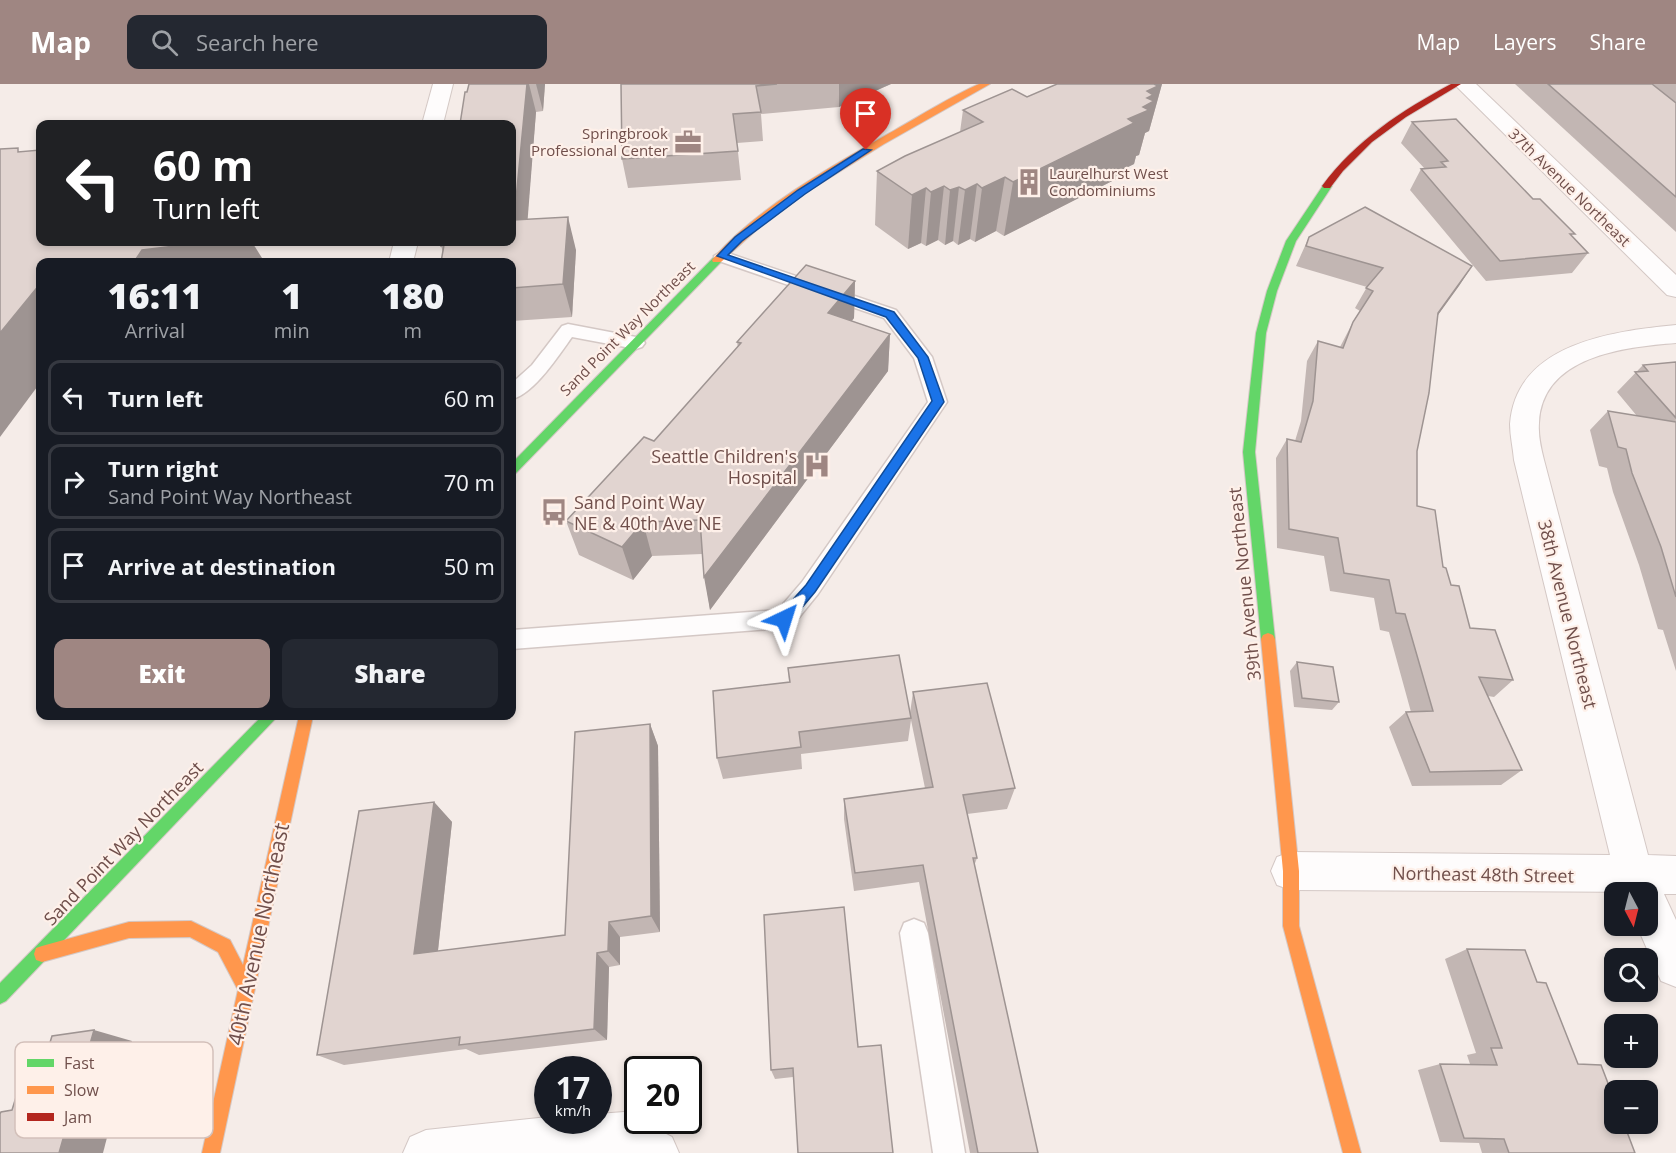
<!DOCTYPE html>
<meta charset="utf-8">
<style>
body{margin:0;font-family:"Open Sans",sans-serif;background:#242831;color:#f1f3f6;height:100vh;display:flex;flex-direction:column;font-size:22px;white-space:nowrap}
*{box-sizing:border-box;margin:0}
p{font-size:20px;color:#9ea1a6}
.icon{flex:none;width:33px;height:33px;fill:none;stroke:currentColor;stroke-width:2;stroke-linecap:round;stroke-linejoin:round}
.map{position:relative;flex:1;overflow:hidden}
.drawer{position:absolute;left:36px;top:174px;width:480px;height:462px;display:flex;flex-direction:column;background:#171b24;border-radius:12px;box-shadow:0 3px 9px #0003}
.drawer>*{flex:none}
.top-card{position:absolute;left:36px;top:36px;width:480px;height:126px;border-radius:12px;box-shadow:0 3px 9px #0003;background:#202124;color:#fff;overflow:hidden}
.needle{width:39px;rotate:173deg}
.tools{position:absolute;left:1604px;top:798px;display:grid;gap:12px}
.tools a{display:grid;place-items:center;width:54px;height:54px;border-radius:12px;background:#171b24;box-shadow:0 3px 9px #0003;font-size:30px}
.speed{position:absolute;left:534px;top:972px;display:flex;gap:12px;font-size:30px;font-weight:700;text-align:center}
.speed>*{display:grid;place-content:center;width:78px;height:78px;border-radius:50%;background:#171b24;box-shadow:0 3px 9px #0003;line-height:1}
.speed small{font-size:15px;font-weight:400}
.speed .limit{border:3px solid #111;border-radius:9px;background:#fff;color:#111}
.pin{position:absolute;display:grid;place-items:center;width:51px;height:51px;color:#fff;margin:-62px -26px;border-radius:50% 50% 50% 0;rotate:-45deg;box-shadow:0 0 6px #0007}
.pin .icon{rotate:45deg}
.me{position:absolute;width:66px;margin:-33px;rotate:41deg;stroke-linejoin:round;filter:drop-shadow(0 0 4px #0008)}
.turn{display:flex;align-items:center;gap:21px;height:126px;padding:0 18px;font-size:27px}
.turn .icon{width:78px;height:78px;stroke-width:2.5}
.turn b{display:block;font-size:42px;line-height:51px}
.eta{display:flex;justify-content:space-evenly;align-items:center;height:102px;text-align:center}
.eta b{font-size:36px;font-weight:800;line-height:42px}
.primary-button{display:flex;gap:12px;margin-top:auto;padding:12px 18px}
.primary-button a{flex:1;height:69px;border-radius:12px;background:#9f8682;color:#fff;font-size:24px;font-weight:800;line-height:69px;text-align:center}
.primary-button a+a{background:#242831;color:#f1f3f6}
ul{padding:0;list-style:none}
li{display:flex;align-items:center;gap:18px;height:75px;margin:0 12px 9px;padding:0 6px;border:3px solid #363941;border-radius:12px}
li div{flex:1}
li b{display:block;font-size:22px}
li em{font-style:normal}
header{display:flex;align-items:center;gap:36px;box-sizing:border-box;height:84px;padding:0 30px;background:#9f8682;color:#fff}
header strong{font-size:28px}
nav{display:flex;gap:33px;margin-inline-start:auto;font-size:21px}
.search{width:420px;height:54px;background:#242831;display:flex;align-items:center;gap:15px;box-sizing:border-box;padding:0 21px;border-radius:12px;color:#9ea1a6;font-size:22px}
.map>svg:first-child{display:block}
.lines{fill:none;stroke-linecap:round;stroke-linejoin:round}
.lane-casing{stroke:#d4c8c5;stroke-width:3}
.street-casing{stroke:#d4c8c5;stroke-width:2}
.fast-casing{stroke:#d4c8c5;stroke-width:2}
.slow-casing{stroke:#d4c8c5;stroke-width:2}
.jam-casing{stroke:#d4c8c5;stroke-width:2}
.lane{fill:#fefcfc;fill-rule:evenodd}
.street{fill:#fefcfc;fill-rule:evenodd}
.fast{fill:#63d668;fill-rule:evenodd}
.slow{fill:#ff974d;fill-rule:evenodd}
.jam{fill:#b3261e;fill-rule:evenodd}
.wall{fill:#c2b6b3}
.shaded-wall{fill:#9e9492}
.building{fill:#e1d4d0;stroke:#9e9492;stroke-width:1.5}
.route{fill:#1a73e8;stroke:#114b97;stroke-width:1.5}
.labels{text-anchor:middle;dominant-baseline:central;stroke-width:4.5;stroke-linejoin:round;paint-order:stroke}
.far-poi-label{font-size:15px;fill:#704f4b;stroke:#fef0e9;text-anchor:end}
.far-street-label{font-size:15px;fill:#704f4b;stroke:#fef0e9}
.poi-label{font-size:18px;fill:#704f4b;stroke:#fef0e9;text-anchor:end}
.street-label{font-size:18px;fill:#704f4b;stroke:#fef0e9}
.near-street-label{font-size:21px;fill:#704f4b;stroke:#fef0e9}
.key{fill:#fef0e9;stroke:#d3c0ba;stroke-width:1.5}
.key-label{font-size:16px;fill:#704f4b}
</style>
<header>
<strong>Map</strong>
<div class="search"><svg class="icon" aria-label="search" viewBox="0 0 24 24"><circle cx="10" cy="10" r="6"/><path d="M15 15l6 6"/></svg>Search here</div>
<nav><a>Map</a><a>Layers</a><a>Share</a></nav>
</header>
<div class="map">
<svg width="1676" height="1069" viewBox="0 0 1676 1069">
<rect width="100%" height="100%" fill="#f5ece8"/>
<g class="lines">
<defs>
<g id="lane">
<polygon points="722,167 896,226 932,273 947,318 818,510 792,542 784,544 512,565 512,546 778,526 802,498 928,318 914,274 884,234 716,176 714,172"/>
<path d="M568 240 636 253 642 255 645 259 642 263 636 265 572 253C559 271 534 310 512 315V299L532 281 562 242Z"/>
<polygon points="914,835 924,839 928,849 965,1069 933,1069 900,849 904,839"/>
</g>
<g id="street">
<polygon points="433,0 453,0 443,40 422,40"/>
<polygon points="1454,0 1476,0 1676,191 1676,213 1667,211"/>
<polygon points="394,158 418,158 413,178 389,178"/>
<path d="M1676 241V259C1624 263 1542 272 1539 339 1538 352 1541 364 1544 376L1648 771 1676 772V810H1664L1676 836V903L1661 897 1637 842H1647V808L1291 806 1277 801 1271 787 1277 773 1291 768 1610 771 1514 376C1513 364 1510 352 1510 340 1516 259 1614 247 1676 241Z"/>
<polygon points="624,1028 672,1053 679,1069 403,1069 410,1053 426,1046 548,1033 548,1036 598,1036 598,1030"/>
</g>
<g id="fast">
<polygon points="1324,100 1332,102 1296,157 1277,207 1266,249 1255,368 1275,555 1273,559 1268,561 1263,559 1261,555 1243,368 1256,249 1267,207 1286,157"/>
<polygon points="717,173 721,174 721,178 516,389 512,390 512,379 713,174"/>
<polygon points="262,632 278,632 6,917 0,920 0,899"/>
</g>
<g id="slow">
<path d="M979 0H990L884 60 810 106 763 140 721 178H713L712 176C754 125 837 79 895 46 923 30 950 13 979 0Z"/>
<polygon points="1268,549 1273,551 1275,555 1299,787 1299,842 1361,1069 1343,1069 1283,842 1283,787 1261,555 1263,551"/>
<polygon points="299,632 313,632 220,1069 202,1069 238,906 218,868 190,853 129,854 42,878 36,876 34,870 36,864 42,862 129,838 191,837 230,856 243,881"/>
</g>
<path id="jam" d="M1451 0H1461L1406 33 1372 58 1343 87 1330 104H1324L1322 102C1356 56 1401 27 1451 0Z"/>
</defs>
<use href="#lane" class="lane-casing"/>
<use href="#street" class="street-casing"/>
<use href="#fast" class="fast-casing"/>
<use href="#slow" class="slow-casing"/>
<use href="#jam" class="jam-casing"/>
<use href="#lane" class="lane"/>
<use href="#street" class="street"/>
<use href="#fast" class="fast"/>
<use href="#slow" class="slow"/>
<use href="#jam" class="jam"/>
</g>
<g class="wall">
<polygon points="469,0 545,0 543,27 536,28 527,135 576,166 572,233 512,237 512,178 443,168 441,162"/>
<polygon points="621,0 891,0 839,23 761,30 763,57 737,59 741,96 628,104 622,75"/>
<polygon points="1057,0 1162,0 1149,47 1145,49 1139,71 1136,72 1134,80 1122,86 1120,93 1004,152 996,147 975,158 970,155 958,161 953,157 945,161 938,156 926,162 921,159 908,165 875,141 877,87 960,48 963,26 1027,13"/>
<polygon points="1515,0 1676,0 1676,148"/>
<polygon points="1412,38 1533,115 1588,169 1572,189 1486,197 1410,106 1421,85 1425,85 1401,59"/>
<polygon points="1309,153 1472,182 1437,232 1417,367 1417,422 1470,544 1513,596 1494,613 1488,612 1522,686 1501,701 1412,702 1389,643 1406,628 1411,628 1389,548 1380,546 1374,514 1330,507 1324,472 1277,464 1276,374 1287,355 1295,357 1301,337 1307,277 1318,257 1340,263 1353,238 1360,227 1355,224 1367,203 1296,182"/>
<polygon points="855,197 854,234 852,237 890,250 888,287 710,526 702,470 652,472 633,496 579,471 566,437 654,357 738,264 737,258"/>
<polygon points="1676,278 1676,587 1663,546 1658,545 1639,481 1613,408 1607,384 1599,382 1590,346 1608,327 1637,332 1617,308 1643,281"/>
<polygon points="1297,578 1339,618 1332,626 1294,623 1290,587"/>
<polygon points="788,584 910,629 913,608 1015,704 1007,725 967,730 977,774 974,782 1038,1069 970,1069 919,798 854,807 844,735 844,715 925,704 911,636 908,657 801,670 802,685 723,695 717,674 789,598"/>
<polygon points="650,640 658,662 660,848 620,853 620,881 609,883 607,956 479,971 466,965 344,981 317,971 434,718 452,738 438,867 565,851"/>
<polygon points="844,823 793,993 775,995 771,986"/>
<polygon points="1467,865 1537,898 1578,980 1635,1069 1482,1069 1479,1059 1440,1058 1418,986 1440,980 1470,980 1467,971 1476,969 1445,875"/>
</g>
<g class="shaded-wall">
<polygon points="527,0 529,0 536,28 525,169 514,136"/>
<polygon points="536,0 545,0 543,27"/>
<polygon points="839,0 891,0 839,23"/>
<polygon points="1152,0 1162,0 1149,47 1145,49 1139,71 1136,72 1134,80 1122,86 1120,93 1004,152 1013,98 1128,35"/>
<polygon points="1005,93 996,147 975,158 982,104"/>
<polygon points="977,100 970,155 958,161 965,106"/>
<polygon points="944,102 938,156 926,162 931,108"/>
<polygon points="959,103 953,157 945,161 950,106"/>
<polygon points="926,104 921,159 908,165 912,111"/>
<polygon points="568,133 576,166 572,233 563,200"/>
<polygon points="195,158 252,158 262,174 262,178 134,178 142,166"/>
<polygon points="1472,182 1459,202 1425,249 1438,229"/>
<polygon points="855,197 854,234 828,265 828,229"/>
<polygon points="40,200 40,299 0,353 0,249"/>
<polygon points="890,250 888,287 710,526 704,493"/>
<polygon points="643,438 652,472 633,496 622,463"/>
<polygon points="650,640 658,662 660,848 651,832"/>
<polygon points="434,718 452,738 436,884 414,870"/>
<polygon points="609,838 620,853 620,881 608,867"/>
<polygon points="597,869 609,883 607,956 594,945"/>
<polygon points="94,946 132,957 103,1069 59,1069"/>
</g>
<g class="building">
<polygon points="469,0 527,0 514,136 568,133 563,200 512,204 512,178 441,178 444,161 441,162 441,158 512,158 512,40 460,40 465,8 467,8"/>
<polygon points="621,0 777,0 756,2 761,28 733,30 738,67 622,75"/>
<polygon points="1057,0 1154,0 1158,2 1147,7 1153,11 1147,14 1154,17 1143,23 1149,26 1128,35 1134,39 1013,98 1005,93 982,104 977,100 965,106 959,103 950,106 944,102 931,108 926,104 912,111 877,87 905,72 983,38 963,26 1012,5 1027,13"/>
<polygon points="1548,0 1652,0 1676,19 1676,113"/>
<polygon points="1456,35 1533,115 1540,115 1575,150 1570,150 1588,169 1500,177 1421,85 1446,83 1441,78 1448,77 1412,38"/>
<polygon points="18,64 18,68 40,66 40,158 208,158 142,166 134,178 40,178 40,200 0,249 0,65"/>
<polygon points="1365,123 1472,182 1438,229 1429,309 1417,367 1417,422 1435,426 1443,483 1446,484 1451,501 1459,502 1470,544 1495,546 1513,596 1479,593 1522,686 1430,688 1406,628 1433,627 1405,530 1396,529 1389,496 1344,489 1338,454 1289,445 1287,355 1301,358 1313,317 1318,257 1343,264 1353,238 1373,207 1366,204 1383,184 1306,162 1309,153"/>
<polygon points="806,181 855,197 828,229 890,250 704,493 700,436 643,438 622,463 566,437 644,353 654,357 741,259 737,258"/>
<polygon points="1676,278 1676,334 1635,288 1648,287 1643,281"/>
<polygon points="1608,327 1676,338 1676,513 1661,463 1632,389 1626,365 1618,363"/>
<polygon points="899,571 911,634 799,648 801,663 717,674 713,607 790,598 788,584"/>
<polygon points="1297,578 1333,583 1339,618 1302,614"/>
<polygon points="987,599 1015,704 963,711 977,774 973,774 1038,1069 978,1069 923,781 855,789 844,715 933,703 913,608"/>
<polygon points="650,640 651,832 609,838 608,867 597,869 594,945 459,961 460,953 317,971 359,727 434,718 414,870 565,851 575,648"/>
<polygon points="844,823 858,963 881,961 893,1069 798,1069 793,984 771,986 764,831"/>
<polygon points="1467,865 1525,866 1537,898 1546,899 1578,980 1601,981 1614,1015 1614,1040 1624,1040 1635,1069 1509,1069 1504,1055 1464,1054 1440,980 1497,981 1491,964 1502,964"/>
<polygon points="94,946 59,1069 0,1069 0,1030 1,1028 12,1026 26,981 44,978 52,952"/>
</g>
<polygon class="route" points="863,65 871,66 805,110 742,157 728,171 894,228 928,273 944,318 815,508 789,539 779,539 777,535 779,531 806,501 932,317 918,274 886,233 717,172 735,153 798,106"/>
<defs>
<symbol id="office-bare" viewBox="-9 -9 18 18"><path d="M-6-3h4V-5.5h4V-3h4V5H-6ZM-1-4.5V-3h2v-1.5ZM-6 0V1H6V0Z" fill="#9f8682" stroke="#fef0e9" stroke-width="2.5" paint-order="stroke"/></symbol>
<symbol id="building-bare" viewBox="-9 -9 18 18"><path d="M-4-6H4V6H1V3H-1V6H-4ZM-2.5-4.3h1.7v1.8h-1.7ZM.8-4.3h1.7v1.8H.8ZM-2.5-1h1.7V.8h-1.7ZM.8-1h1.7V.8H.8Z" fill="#9f8682" stroke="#fef0e9" stroke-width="2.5" paint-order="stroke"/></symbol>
<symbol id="hospital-bare" viewBox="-9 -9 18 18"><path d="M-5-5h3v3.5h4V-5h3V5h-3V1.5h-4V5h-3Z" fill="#9f8682" stroke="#fef0e9" stroke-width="2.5" paint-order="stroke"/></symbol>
<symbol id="bus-bare" viewBox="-9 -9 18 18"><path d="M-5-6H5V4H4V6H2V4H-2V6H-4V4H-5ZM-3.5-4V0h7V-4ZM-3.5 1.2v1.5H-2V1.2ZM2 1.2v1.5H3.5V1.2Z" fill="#9f8682" stroke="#fef0e9" stroke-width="2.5" paint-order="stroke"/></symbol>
</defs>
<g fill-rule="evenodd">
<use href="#office-bare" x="669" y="39" width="38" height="38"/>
<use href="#building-bare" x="1010" y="79" width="38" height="38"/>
<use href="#hospital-bare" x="798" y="363" width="38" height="38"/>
<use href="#bus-bare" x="535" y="409" width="38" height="38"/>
</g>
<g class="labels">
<g class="far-poi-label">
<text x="668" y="49">Springbrook<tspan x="668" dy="17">Professional Center</tspan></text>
<text x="1049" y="89" text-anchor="start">Laurelhurst West<tspan x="1049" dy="17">Condominiums</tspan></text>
</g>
<g class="far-street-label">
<text transform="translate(1570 103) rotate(44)">37th Avenue Northeast</text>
<text transform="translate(627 244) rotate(-45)">Sand Point Way Northeast</text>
</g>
<g class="poi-label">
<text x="797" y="372">Seattle Children's<tspan x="797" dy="21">Hospital</tspan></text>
<text x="574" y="418" text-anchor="start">Sand Point Way<tspan x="574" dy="21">NE &amp; 40th Ave NE</tspan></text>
</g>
<g class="street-label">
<text transform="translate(1244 500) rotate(-96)">39th Avenue Northeast</text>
<text transform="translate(1568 530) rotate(76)">38th Avenue Northeast</text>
<text transform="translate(123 759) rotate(-46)">Sand Point Way Northeast</text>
<text transform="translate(1483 790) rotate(1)">Northeast 48th Street</text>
</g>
<g class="near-street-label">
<text transform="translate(258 850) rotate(-78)">40th Avenue Northeast</text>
</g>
</g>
<rect x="15" y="958" width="198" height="96" rx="9" class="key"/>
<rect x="27" y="975" width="27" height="8" fill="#63d668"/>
<rect x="27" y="1002" width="27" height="8" fill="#ff974d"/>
<rect x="27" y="1029" width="27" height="8" fill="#b3261e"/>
<g class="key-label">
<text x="64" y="985">Fast</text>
<text x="64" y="1012">Slow</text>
<text x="64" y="1039">Jam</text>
</g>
</svg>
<div class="tools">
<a><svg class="needle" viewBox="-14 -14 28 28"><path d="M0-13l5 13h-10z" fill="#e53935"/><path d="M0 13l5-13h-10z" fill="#9ea1a6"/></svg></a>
<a><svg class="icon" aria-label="search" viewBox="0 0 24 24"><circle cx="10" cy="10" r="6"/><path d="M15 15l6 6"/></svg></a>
<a>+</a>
<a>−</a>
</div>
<div class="speed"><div>17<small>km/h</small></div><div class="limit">20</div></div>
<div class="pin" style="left:866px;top:66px;background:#d93025"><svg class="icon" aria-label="arrive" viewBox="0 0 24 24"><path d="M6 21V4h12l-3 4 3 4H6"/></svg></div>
<svg class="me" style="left:784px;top:535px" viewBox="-20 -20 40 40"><path d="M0-17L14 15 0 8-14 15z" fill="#1a73e8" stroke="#fff" stroke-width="4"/></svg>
<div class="top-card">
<div class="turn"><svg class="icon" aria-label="left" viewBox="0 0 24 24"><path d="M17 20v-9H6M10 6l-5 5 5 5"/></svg><div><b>60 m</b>Turn left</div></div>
</div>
<section class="drawer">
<div class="eta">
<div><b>16:11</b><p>Arrival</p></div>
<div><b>1</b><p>min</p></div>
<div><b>180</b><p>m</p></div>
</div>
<ul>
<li><svg class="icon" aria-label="left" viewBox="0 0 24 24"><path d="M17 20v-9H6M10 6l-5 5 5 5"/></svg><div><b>Turn left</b></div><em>60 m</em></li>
<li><svg class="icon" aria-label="right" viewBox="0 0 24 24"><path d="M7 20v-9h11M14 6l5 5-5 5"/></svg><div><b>Turn right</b><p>Sand Point Way Northeast</p></div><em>70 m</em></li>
<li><svg class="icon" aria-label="arrive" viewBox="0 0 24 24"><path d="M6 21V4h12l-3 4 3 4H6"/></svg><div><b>Arrive at destination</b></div><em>50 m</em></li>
</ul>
<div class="primary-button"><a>Exit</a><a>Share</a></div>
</section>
</div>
